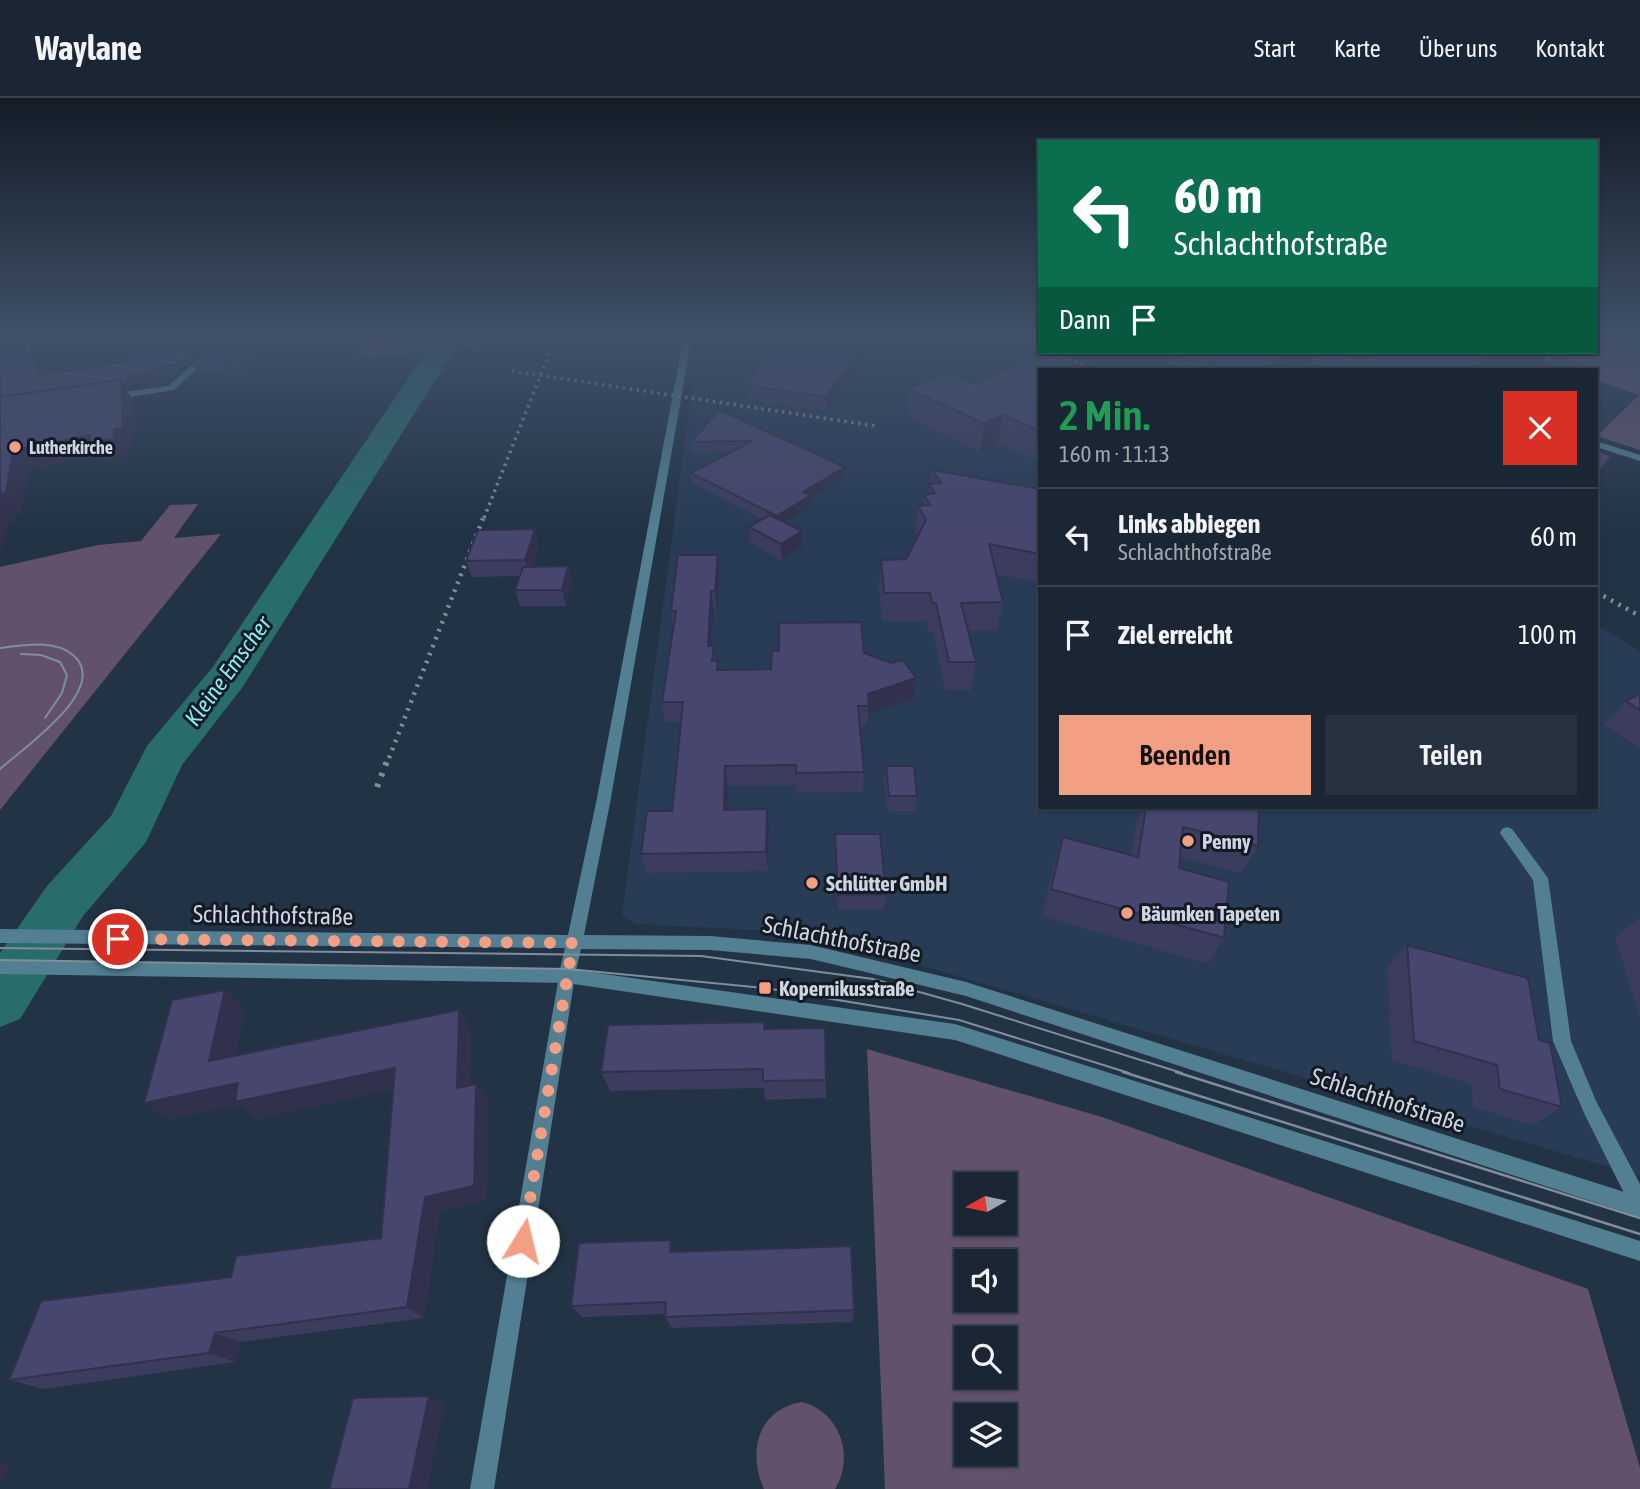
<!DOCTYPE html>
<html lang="de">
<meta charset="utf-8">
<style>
body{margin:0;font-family:"Asap Condensed",sans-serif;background:#273240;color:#f1f3f6;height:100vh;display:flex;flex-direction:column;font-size:26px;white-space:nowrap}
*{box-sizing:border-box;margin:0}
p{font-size:23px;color:#9fa5ac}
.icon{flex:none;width:38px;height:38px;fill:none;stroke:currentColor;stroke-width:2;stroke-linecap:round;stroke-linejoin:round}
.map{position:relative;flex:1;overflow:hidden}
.details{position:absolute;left:1038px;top:270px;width:560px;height:441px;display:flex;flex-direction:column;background:#1a2634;border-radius:0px;box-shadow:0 2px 5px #0004,0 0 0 2px #38434f}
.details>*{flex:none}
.hud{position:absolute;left:1038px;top:42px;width:560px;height:214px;border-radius:0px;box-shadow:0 2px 5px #0004,0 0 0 2px #38434f;background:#0b6e4f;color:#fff;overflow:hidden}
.needle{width:46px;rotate:261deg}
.controls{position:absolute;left:954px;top:1074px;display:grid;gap:14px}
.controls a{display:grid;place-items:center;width:63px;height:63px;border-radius:0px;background:#1a2634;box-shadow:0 2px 5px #0004,0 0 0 2px #38434f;font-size:35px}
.pin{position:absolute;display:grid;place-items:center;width:60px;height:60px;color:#fff;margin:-30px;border:4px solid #fff;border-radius:50%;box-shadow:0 2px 7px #0007}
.me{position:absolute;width:77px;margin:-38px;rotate:9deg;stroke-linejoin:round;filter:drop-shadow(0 0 5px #0008)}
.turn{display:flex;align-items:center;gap:24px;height:147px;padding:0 21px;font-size:32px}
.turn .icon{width:91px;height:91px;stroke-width:2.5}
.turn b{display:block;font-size:49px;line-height:60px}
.then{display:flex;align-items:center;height:66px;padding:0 21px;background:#0003;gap:14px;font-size:26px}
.round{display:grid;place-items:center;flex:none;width:74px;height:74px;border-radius:0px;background:#273240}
.overview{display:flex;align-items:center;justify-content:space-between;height:119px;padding:0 21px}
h1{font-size:42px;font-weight:600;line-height:52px;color:#1e9e55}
.action{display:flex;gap:14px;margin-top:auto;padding:14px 21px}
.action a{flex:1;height:80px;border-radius:0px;background:#f39f84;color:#111;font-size:28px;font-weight:600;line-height:80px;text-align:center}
.action a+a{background:#273240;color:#f1f3f6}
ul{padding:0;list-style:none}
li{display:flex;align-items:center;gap:21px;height:98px;padding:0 21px;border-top:2px solid #38434f}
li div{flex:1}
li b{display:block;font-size:26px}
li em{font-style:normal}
header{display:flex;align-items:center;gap:42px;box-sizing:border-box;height:98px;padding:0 35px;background:#1a2634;border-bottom:2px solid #38434f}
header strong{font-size:33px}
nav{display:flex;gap:38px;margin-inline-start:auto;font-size:24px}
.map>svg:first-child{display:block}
.built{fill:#283c55}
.green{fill:#61516c;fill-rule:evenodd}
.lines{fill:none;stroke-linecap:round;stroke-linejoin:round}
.river{fill:#296c6c;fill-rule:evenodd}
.minor{fill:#528092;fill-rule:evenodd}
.tertiary{fill:#528092;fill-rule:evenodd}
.tram-far1{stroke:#808d9c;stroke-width:2}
.tram{stroke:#808d9c;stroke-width:2.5}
.rail-far2{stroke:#808d9c;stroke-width:3.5;stroke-dasharray:2.5 4.5;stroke-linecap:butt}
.rail-far1{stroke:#808d9c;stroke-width:4.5;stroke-dasharray:2.5 6;stroke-linecap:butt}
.rail{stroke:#808d9c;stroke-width:6;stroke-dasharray:3.5 8;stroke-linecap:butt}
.wall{fill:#3c3c5f}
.shaded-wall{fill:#31314d}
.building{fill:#46466e;stroke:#31314d;stroke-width:2}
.route{stroke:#f39f84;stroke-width:12;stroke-dasharray:0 21.6}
.poi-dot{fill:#f39f84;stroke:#131a23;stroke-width:2.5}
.labels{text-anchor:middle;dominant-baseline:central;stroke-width:6;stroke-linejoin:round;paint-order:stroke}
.far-poi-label{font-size:18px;font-weight:bold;fill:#ccd6e2;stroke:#131a23;text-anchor:start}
.poi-label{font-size:21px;font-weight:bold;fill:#ccd6e2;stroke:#131a23;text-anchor:start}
.water-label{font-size:23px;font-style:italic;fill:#87edee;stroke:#131a23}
.near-street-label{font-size:24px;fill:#ccd6e2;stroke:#131a23}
</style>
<header>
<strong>Waylane</strong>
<nav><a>Start</a><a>Karte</a><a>Über uns</a><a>Kontakt</a></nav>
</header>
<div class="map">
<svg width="1640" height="1391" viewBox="0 0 1640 1391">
<rect width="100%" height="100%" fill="#233346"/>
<polygon class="built" points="486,238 975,238 1060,271 1040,271 1040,709 1596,709 1596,527 1640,553 1640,1078 811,835 636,826 622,817 695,267 478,250"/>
<g class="green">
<polygon points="375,238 486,238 478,250 358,259"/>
<polygon points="1596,238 1640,238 1640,352 1597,338 1639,297 1596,282 1596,271 1564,271 1556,269 1574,254 1596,254"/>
<polygon points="198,406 174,440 221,436 0,712 0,469 98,447 141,443 170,407"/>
<path d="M867 951 1102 1019 1588 1191 1640 1370V1391H885ZM966 1087H1004V1125H966ZM966 1164H1004V1202H966ZM966 1241H1004V1279H966ZM966 1318H1004V1356H966Z"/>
<path d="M802 1304C840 1314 855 1358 835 1391H764C747 1354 758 1311 802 1304Z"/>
</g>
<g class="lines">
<polygon class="river" points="437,238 463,238 242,590 182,667 146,744 83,818 20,921 0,929 0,855 47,788 111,718 147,648 212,570"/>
<g class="minor">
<polygon points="225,238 233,238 174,292 111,302 107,299 111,296 168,288"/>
<polygon points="1610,238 1622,238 1640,243 1640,247"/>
<polygon points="1300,254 1312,254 1364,271 1352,271"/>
<polygon points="1554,254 1562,254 1551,265 1545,265 1545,261"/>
<polygon points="1596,343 1640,357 1640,363 1596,349"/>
<polygon points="1507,729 1512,731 1548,780 1571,943 1596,1003 1640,1086 1640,1116 1633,1113 1584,1015 1553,943 1533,782 1500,735 1502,731"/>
<polygon points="567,871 573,873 575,878 494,1391 470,1391 559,878 561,873"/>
</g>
<polygon class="tertiary" points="684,238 692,238 610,705 584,837 710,838 811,847 966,884 1640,1099 1640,1119 966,898 811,861 710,852 581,851 576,872 955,926 1640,1143 1640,1163 955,942 567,885 0,876 0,862 560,871 565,850 0,845 0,831 568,837 596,705"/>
<g class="tram-far1">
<path d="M0 550C23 547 54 541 73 557 112 590 22 651 0 671"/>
<polyline points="21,556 41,557 60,564 67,577 62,595 45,620"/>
<polyline points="0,850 701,858 873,881 962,906 1182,975"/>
<polyline points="0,862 568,871 765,890 959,922 1129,975"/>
</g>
<g class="tram">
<polyline points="1123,974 1640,1136"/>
<polyline points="1176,974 1640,1120"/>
</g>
<g class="rail-far2">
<polyline points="1008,238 1040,250"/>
<polyline points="1048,254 1093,271"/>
<polyline points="512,273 876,328"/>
<polyline points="484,420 556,238"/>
</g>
<g class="rail-far1">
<polyline points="1596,494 1640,518"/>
<polyline points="389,660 484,418"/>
</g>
<polyline class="rail" points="377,689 389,658"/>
</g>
<g class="wall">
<polygon points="273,253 264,255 247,272 232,271 228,275 197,275 193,267"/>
<polygon points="1165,254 1298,254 1296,259 1277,271 1178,271 1175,270"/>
<polygon points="1322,254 1495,254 1478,271 1303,271 1306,264"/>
<polygon points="861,262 826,313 747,301 746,287"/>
<polygon points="1040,271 1040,364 998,345 980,354 907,318 909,291 974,286"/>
<polygon points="719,312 845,379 811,399 811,408 784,424 802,433 802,449 781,462 750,444 749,429 763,421 692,385 691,375 732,353 692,354 691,344"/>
<polygon points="932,372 1040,391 1040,485 996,476 1003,504 997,532 968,533 976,564 971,592 945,592 933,533 928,533 927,523 882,523 879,489 881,462 906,461 917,439 915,436 918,408 923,408 924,397 928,397"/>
<polygon points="539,446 532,469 568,468 572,484 566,508 520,508 515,492 520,478 472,479 466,463"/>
<polygon points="720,477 717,513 714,513 711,548 715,563 718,563 719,572 771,571 864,555 916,580 914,600 868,616 867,628 860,628 864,674 863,694 796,695 796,687 728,688 727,712 769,731 768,773 646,775 641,756 672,713 681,624 665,624 662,604 673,529 671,513"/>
<polygon points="1640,596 1640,650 1604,627 1626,603"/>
<polygon points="886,668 917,698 915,713 888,714 884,684"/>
<polygon points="1144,709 1259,709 1258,748 1241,775 1180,759 1179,770 1224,840 1208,866 1042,818 1054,767 1063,739 1131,757 1136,727"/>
<polygon points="835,736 886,796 884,811 838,811"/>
<polygon points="1640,820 1640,917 1615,840"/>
<polygon points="1407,847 1539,942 1562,1009 1533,1027 1473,1009 1471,986 1392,962 1387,868"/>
<polygon points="225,892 245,911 235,957 459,912 471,931 470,987 476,986 488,1003 487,1102 440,1113 424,1220 240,1244 235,1264 44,1291 9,1282 231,1179 381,1140 393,991 256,1021 238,1007 169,1021"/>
<polygon points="764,924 765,931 826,982 826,1000 765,1002 764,990 610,993 601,974"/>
<polygon points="676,1153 854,1212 853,1224 672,1230 665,1219 666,1216 582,1219 571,1208"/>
</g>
<g class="shaded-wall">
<polygon points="210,238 222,238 179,274 160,277 160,281 131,286 131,291 126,291 132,301 134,349 127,351 127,359 102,364 98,358 28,372 21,415 16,417 15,422 9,424 4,449 0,450 0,399 13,352 90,337 114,340 0,310 156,269"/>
<polygon points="278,238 289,238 273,253 264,255 247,272 244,264 261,248"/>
<polygon points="29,242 34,249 43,284 38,277"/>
<polygon points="862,248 861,262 826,313 826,299"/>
<polygon points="1290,254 1298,254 1296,259 1277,271 1263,271"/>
<polygon points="1490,254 1495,254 1478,271 1474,271"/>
<polygon points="1215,262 1212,271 1204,271 1205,268"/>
<polygon points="228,264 232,271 228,275 224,267"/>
<polygon points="1003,317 998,345 980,354 984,326"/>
<polygon points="845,369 845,379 811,399 811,408 778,428 777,418 803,394"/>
<polygon points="535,431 539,446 529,478 525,462"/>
<polygon points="802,433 802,449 781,462 781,446"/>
<polygon points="718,457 720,477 717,513 715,493"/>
<polygon points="568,468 572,484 566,508 562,492"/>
<polygon points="711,493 714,513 710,568 708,548"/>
<polygon points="916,580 914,600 868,616 868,596"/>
<polygon points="725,668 728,688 727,732 724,712"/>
<polygon points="767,711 769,731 768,773 766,754"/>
<polygon points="225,892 245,911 230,980 209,963"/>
<polygon points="459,912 471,931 470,1007 457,990"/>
<polygon points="395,970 410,988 256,1021 238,1007 169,1021 144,1005 238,985"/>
<polygon points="476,986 488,1003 487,1102 440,1113 424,1220 407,1209 425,1099"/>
<polygon points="671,1142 677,1156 670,1154"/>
<polygon points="215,1235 240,1244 235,1264 209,1255"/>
<polygon points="429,1298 445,1305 427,1391 409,1391"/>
<polygon points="0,1365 11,1366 0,1388"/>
</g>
<g class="building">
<polygon points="0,238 16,238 18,242 29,242 38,277 124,264 156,238 210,238 175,267 156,269 155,274 127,278 127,283 121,284 121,282 0,299"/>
<polygon points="224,238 278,238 270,245 261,248 244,264 228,264 224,267 193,267"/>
<polygon points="788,238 862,248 826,299 746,287"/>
<polygon points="1044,254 1088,271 1040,271 1040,333 1003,317 984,326 909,291 947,274 974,286"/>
<polygon points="1176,254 1290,254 1263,271 1221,271 1215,262 1205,268 1178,258"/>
<polygon points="1322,254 1338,254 1357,260 1372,259 1371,255 1367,254 1490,254 1476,268 1479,269 1476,271 1327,271 1306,264"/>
<polygon points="1554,259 1581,266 1576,271 1541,271"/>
<polygon points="121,282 123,330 114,331 114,340 90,345 90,337 13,352 6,395 0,396 0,399 0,299"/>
<polygon points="719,312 845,369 803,394 811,397 777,418 691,375 752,343 691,344"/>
<polygon points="1596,352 1612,358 1596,377"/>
<polygon points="932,372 1040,391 1040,456 989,446 1003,504 961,505 976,564 949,564 936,505 932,505 930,495 884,495 881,462 906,461 926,422 918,408 930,407 924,397 935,395 929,386 941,385"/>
<polygon points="770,417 802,433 781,446 749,429"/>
<polygon points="535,431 525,462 466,463 478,432"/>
<polygon points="678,457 718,457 715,493 711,493 708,548 714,548 712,563 718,563 717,572 771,571 772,553 779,553 779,525 861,524 864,555 891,565 903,562 916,580 868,596 869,608 858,608 864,674 796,675 796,667 725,668 724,712 767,711 766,754 641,756 647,713 672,713 683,604 662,604 676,513 671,513"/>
<polygon points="568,468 562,492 515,492 523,469"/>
<polygon points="1640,596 1640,612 1626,603"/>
<polygon points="886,668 914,668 917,698 889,698"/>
<polygon points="1146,709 1259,709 1258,748 1183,729 1179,770 1229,784 1224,840 1051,791 1063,739 1138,759"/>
<polygon points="835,736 880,736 886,796 838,797"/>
<polygon points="1407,847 1528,880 1539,942 1550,945 1562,1009 1500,991 1497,967 1414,943"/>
<polygon points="225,892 209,963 459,912 457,990 476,986 474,1088 425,1099 407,1209 215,1235 209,1255 9,1282 41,1203 231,1179 236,1158 381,1140 395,970 235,1004 238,985 144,1005 172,902"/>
<polygon points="764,924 764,931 825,930 826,982 763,983 763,971 601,974 608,927"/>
<polygon points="671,1142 670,1154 851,1148 854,1212 665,1219 666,1204 571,1208 579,1145"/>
<polygon points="429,1298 409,1391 329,1391 353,1300"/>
</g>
<linearGradient id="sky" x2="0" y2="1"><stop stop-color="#131c26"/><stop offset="0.55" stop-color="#3f5068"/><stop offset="1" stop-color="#3f5068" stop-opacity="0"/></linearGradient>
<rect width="1640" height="433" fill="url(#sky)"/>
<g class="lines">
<polyline class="route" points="118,841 573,845 523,1143"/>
</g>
<g class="poi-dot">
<circle cx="15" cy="349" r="7"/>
<circle cx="1188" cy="743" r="7"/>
<circle cx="812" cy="785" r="7"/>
<circle cx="1127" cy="815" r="7"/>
<rect x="758" y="883" width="14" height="14" rx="3.5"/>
</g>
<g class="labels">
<g class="far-poi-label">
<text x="29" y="349">Lutherkirche</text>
</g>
<g class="poi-label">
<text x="1202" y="743">Penny</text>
<text x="826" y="785">Schlütter GmbH</text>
<text x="1141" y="815">Bäumken Tapeten</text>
<text x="779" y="890">Kopernikusstraße</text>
</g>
<g class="water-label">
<text transform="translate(228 573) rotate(-54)">Kleine Emscher</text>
</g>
<g class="near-street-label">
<text transform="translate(273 817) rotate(1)">Schlachthofstraße</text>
<text transform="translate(842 841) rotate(11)">Schlachthofstraße</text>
<text transform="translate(1388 1002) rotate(18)">Schlachthofstraße</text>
</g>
</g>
</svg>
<div class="controls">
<a><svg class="needle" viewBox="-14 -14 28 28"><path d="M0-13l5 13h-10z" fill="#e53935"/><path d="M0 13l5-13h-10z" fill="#9fa5ac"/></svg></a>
<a><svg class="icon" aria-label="sound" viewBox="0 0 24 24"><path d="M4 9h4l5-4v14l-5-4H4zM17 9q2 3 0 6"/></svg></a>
<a><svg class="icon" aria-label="search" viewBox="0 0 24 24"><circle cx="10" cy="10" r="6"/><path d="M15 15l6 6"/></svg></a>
<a><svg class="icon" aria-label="layers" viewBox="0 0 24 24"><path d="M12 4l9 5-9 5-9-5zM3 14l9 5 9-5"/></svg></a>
</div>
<div class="pin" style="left:118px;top:841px;background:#d93025"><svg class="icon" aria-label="arrive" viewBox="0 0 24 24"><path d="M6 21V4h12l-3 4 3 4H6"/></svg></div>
<svg class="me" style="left:523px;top:1143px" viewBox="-20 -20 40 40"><circle r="19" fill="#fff"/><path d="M0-13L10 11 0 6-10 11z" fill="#f39f84"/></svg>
<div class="hud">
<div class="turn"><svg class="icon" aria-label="left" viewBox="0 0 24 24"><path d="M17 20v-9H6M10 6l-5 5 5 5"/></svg><div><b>60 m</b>Schlachthofstraße</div></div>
<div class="then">Dann<svg class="icon" aria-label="arrive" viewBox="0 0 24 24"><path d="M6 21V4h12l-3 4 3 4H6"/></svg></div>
</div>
<section class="details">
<div class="overview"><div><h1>2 Min.</h1><p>160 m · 11:13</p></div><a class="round" style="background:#d93025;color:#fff"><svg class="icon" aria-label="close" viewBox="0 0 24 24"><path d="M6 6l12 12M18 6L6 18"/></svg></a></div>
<ul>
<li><svg class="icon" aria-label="left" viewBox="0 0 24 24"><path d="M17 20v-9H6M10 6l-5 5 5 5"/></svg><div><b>Links abbiegen</b><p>Schlachthofstraße</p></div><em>60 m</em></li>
<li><svg class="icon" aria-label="arrive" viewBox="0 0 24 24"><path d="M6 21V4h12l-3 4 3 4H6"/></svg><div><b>Ziel erreicht</b></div><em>100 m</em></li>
</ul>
<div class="action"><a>Beenden</a><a>Teilen</a></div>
</section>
</div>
